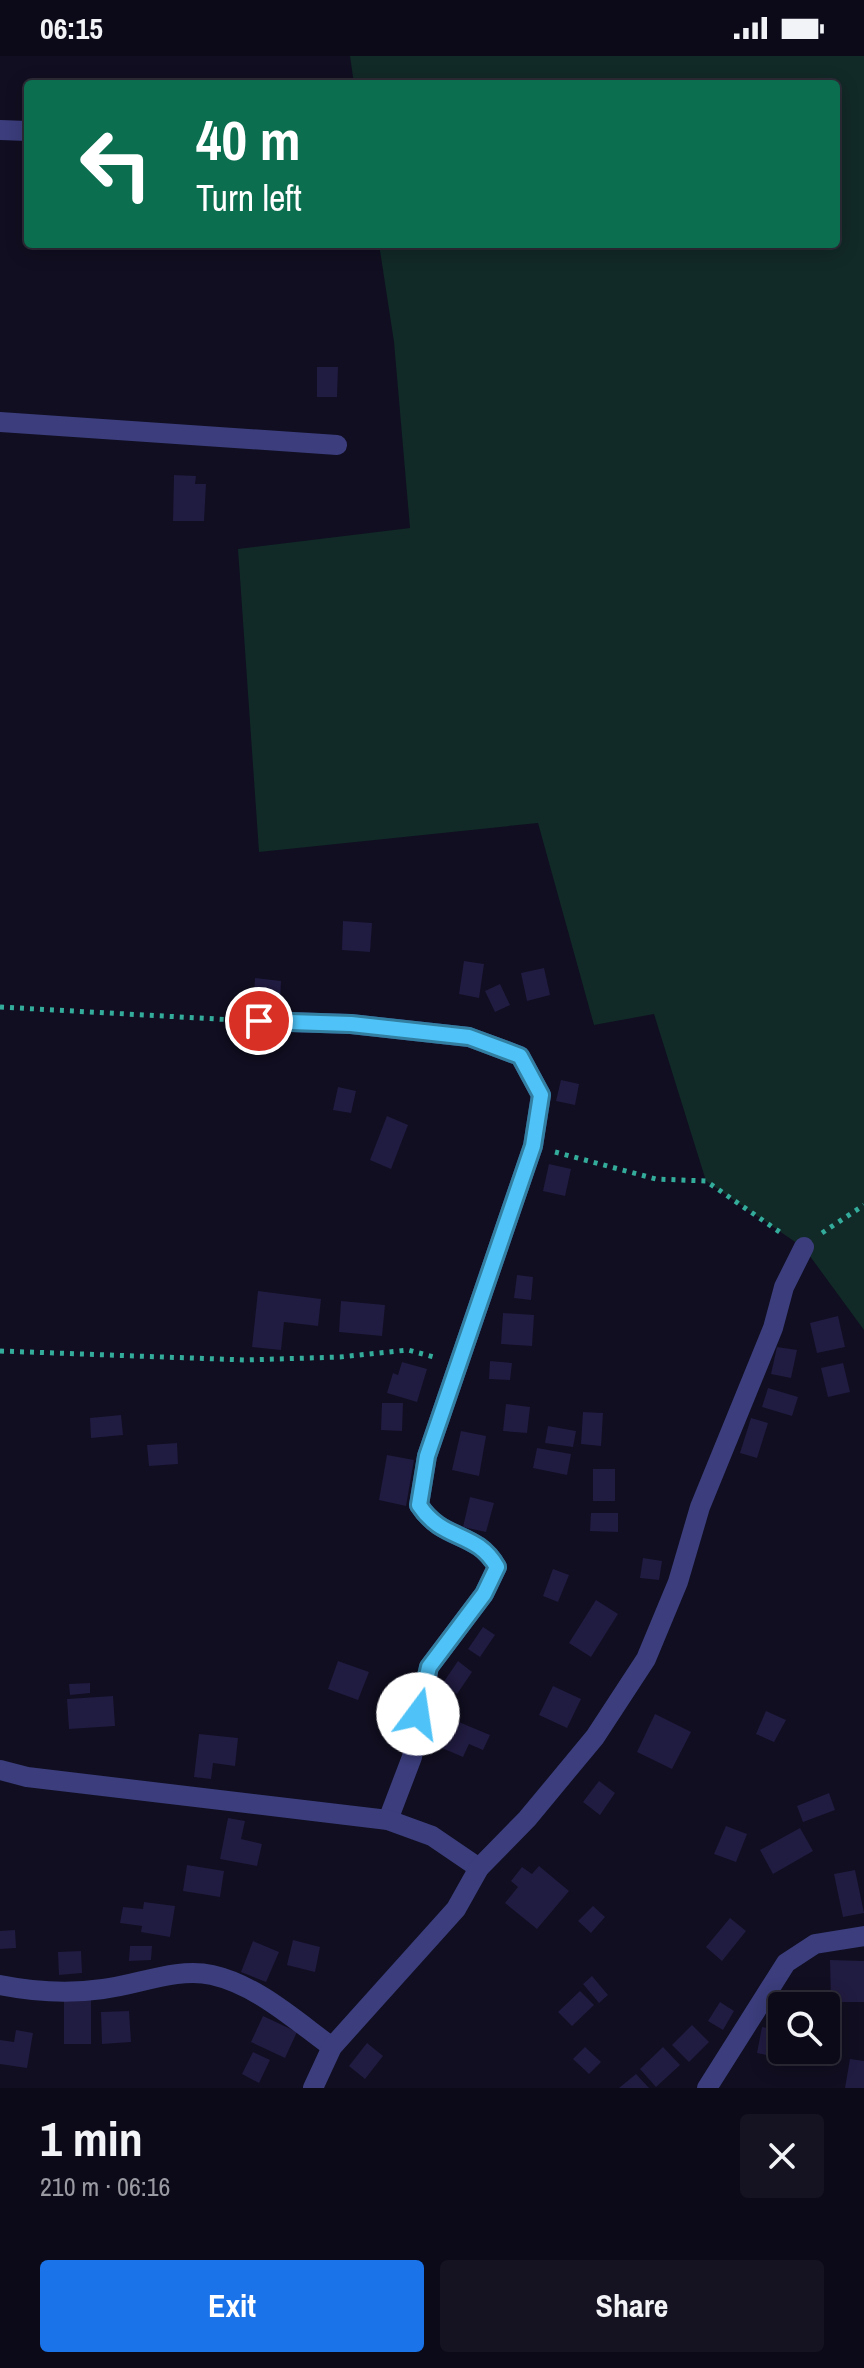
<!DOCTYPE html>
<meta charset="utf-8">
<style>
body{margin:0;font-family:"Archivo Narrow",sans-serif;background:#151321;color:#f1f3f6;height:100vh;display:flex;flex-direction:column;font-size:30px;white-space:nowrap}
*{box-sizing:border-box;margin:0}
p{font-size:26px;color:#9a9aa2}
.icon{flex:none;width:44px;height:44px;fill:none;stroke:currentColor;stroke-width:2;stroke-linecap:round;stroke-linejoin:round}
.map{position:relative;height:2032px;overflow:hidden}
.sheet{display:flex;flex-direction:column;background:#0c0a18;flex:1}
.sheet>*{flex:none}
.hud{position:absolute;left:24px;top:24px;width:816px;height:168px;border-radius:8px;box-shadow:0 4px 20px #0003,0 0 0 2px #2c2b37;background:#0b6e4f;color:#fff;overflow:hidden}
.buttons{position:absolute;left:768px;top:1936px;display:grid;gap:16px}
.buttons a{display:grid;place-items:center;width:72px;height:72px;border-radius:8px;background:#0c0a18;box-shadow:0 4px 20px #0003,0 0 0 2px #2c2b37;font-size:40px}
.pin{position:absolute;display:grid;place-items:center;width:68px;height:68px;color:#fff;margin:-34px;border:4px solid #fff;border-radius:50%;box-shadow:0 2px 8px #0007}
.me{position:absolute;width:88px;margin:-44px;rotate:14deg;stroke-linejoin:round;filter:drop-shadow(0 0 6px #0008)}
.turn{display:flex;align-items:center;gap:28px;height:168px;padding:0 40px;font-size:36px}
.turn .icon{width:104px;height:104px;stroke-width:2.5}
.turn b{display:block;font-size:56px;line-height:68px}
.round{display:grid;place-items:center;flex:none;width:84px;height:84px;border-radius:8px;background:#151321}
.headline{display:flex;align-items:center;justify-content:space-between;height:136px;padding:0 40px}
h1{font-size:48px;font-weight:800;line-height:60px}
.primary-button{display:flex;gap:16px;margin-top:auto;padding:16px 40px}
.primary-button a{flex:1;height:92px;border-radius:8px;background:#1a73e8;color:#fff;font-size:32px;font-weight:800;line-height:92px;text-align:center}
.primary-button a+a{background:#151321;color:#f1f3f6}
.status{display:flex;justify-content:space-between;align-items:center;height:56px;padding:0 40px;background:#0c0a18;direction:ltr}
.status svg{height:22px;fill:currentColor}
.map>svg:first-child{display:block}
.green{fill:#112927}
.building{fill:#201b40}
.lines{fill:none;stroke-linecap:round;stroke-linejoin:round}
.path{stroke:#34ac9c;stroke-width:5;stroke-dasharray:4 6;stroke-linecap:butt}
.lane{stroke:#3b3d7c;stroke-width:20}
.street{stroke:#3b3d7c;stroke-width:20}
.route-casing{stroke:#337fa1;stroke-width:20}
.route{stroke:#4fc3f7;stroke-width:14}
</style>
<div class="status"><b>06:15</b><svg viewBox="0 0 49 12"><path d="M0 12V9h3v3zM5 12V6h3v6zM10 12V3h3v9zM15 12V0h3v12zM26 1h20v11H26zM47 4h2v5h-2z"/></svg></div>
<div class="map">
<svg width="864" height="2032" viewBox="0 0 864 2032">
<rect width="100%" height="100%" fill="#100e20"/>
<polygon class="green" points="350,0 864,0 864,1274 804,1192 706,1125 654,958 594,969 538,767 259,796 238,493 410,472 394,286 379,188 836,188 836,28 354,28"/>
<g class="building">
<polygon points="317,311 338,311 337,341 317,341"/>
<polygon points="174,419 196,420 195,428 206,428 204,465 173,465"/>
<polygon points="343,865 372,867 370,896 342,894"/>
<polygon points="464,905 484,908 479,942 459,938"/>
<polygon points="544,912 550,939 527,945 521,917"/>
<polygon points="255,922 281,925 280,945 254,943"/>
<polygon points="500,928 510,949 495,956 485,935"/>
<polygon points="561,1024 579,1028 575,1049 556,1045"/>
<polygon points="338,1031 356,1035 351,1057 333,1054"/>
<polygon points="387,1060 408,1069 391,1113 370,1104"/>
<polygon points="549,1108 571,1113 565,1140 543,1135"/>
<polygon points="517,1219 533,1221 531,1244 514,1242"/>
<polygon points="258,1235 321,1243 318,1270 284,1266 281,1294 252,1291"/>
<polygon points="341,1245 385,1249 382,1280 339,1276"/>
<polygon points="503,1257 534,1259 532,1290 501,1288"/>
<polygon points="838,1260 845,1291 817,1297 810,1267"/>
<polygon points="777,1291 797,1294 791,1322 771,1318"/>
<polygon points="490,1305 512,1307 510,1324 489,1323"/>
<polygon points="402,1306 427,1313 417,1346 387,1337 393,1317 398,1319"/>
<polygon points="843,1307 850,1336 828,1341 821,1312"/>
<polygon points="768,1332 798,1341 792,1360 762,1351"/>
<polygon points="382,1347 403,1347 402,1375 381,1374"/>
<polygon points="506,1348 530,1351 527,1377 503,1375"/>
<polygon points="583,1356 603,1357 601,1390 581,1388"/>
<polygon points="121,1359 123,1379 91,1382 90,1362"/>
<polygon points="751,1362 768,1367 757,1402 740,1397"/>
<polygon points="548,1370 576,1375 573,1391 545,1387"/>
<polygon points="461,1375 486,1380 479,1420 452,1414"/>
<polygon points="177,1387 178,1408 149,1410 147,1389"/>
<polygon points="537,1392 571,1398 567,1419 533,1412"/>
<polygon points="387,1399 414,1404 406,1450 379,1444"/>
<rect x="593" y="1413" width="22" height="32"/>
<polygon points="470,1441 494,1447 486,1476 463,1471"/>
<polygon points="591,1457 618,1457 618,1476 590,1475"/>
<polygon points="643,1502 662,1505 659,1524 640,1522"/>
<polygon points="553,1513 569,1519 558,1546 543,1540"/>
<polygon points="596,1544 618,1558 591,1601 569,1587"/>
<polygon points="483,1571 495,1579 480,1601 468,1593"/>
<polygon points="338,1605 369,1616 358,1644 328,1633"/>
<polygon points="458,1605 472,1616 457,1638 443,1627"/>
<polygon points="90,1627 90,1637 70,1639 69,1628"/>
<polygon points="553,1630 581,1643 567,1672 539,1659"/>
<polygon points="113,1640 115,1670 69,1673 67,1643"/>
<polygon points="766,1655 786,1664 774,1686 756,1678"/>
<polygon points="655,1658 691,1676 672,1713 637,1696"/>
<polygon points="454,1664 490,1679 483,1694 469,1688 463,1701 442,1692"/>
<polygon points="199,1678 238,1682 235,1710 213,1707 211,1723 194,1721"/>
<polygon points="599,1725 615,1737 600,1759 583,1746"/>
<polygon points="829,1737 835,1754 803,1766 797,1750"/>
<polygon points="228,1762 245,1765 241,1783 262,1788 257,1810 220,1803"/>
<polygon points="726,1770 747,1778 736,1806 714,1798"/>
<polygon points="800,1772 813,1795 773,1818 760,1794"/>
<polygon points="187,1809 224,1815 220,1841 183,1835"/>
<polygon points="539,1810 569,1835 537,1873 505,1847 518,1831 511,1825 522,1811 532,1818"/>
<polygon points="855,1814 864,1857 843,1861 834,1818"/>
<polygon points="144,1846 175,1850 170,1881 141,1876 142,1870 120,1867 123,1851 143,1853"/>
<polygon points="593,1850 605,1861 591,1877 578,1865"/>
<polygon points="730,1862 746,1875 722,1905 706,1891"/>
<polygon points="15,1874 16,1892 0,1893 0,1875"/>
<polygon points="293,1884 320,1891 315,1916 287,1909"/>
<polygon points="253,1885 279,1896 266,1926 241,1916"/>
<polygon points="130,1890 152,1890 151,1904 129,1905"/>
<polygon points="81,1895 82,1917 59,1919 58,1896"/>
<polygon points="830,1904 864,1905 864,1946 831,1946"/>
<polygon points="592,1920 608,1939 599,1947 583,1928"/>
<polygon points="779,1934 816,1939 814,1950 782,1950 782,1967 775,1966"/>
<polygon points="580,1935 594,1949 572,1970 558,1956"/>
<polygon points="64,1940 91,1941 91,1988 64,1988"/>
<polygon points="720,1946 734,1955 723,1974 708,1965"/>
<polygon points="129,1955 131,1986 102,1988 101,1956"/>
<polygon points="263,1960 297,1976 285,2002 251,1986"/>
<polygon points="692,1969 709,1986 689,2006 672,1989"/>
<polygon points="762,1971 782,1975 782,1994 789,1994 787,2003 757,1997"/>
<polygon points="16,1974 33,1977 27,2012 0,2008 0,1984 14,1986"/>
<polygon points="367,1987 383,2000 365,2023 349,2010"/>
<polygon points="585,1991 601,2006 589,2018 573,2003"/>
<polygon points="663,1991 680,2009 656,2031 640,2013"/>
<polygon points="253,1996 270,2004 259,2027 242,2018"/>
<polygon points="850,2003 864,2005 864,2032 845,2032"/>
<polygon points="636,2018 649,2032 619,2032"/>
</g>
<g class="lines">
<g class="path">
<polyline points="0,951 235,964"/>
<polyline points="555,1096 656,1123 706,1125 784,1179"/>
<polyline points="822,1177 864,1149"/>
<polyline points="0,1295 245,1304 340,1301 408,1294 434,1301"/>
</g>
<polyline class="lane" points="0,74 28,75"/>
<g class="street">
<polyline points="0,366 337,389"/>
<path d="M259 965 351 968 469 981 520 1000 541 1039 533 1090 427 1400 419 1449C443 1486 476 1474 497 1511L484 1538 429 1611 412 1701 388 1764"/>
<polyline points="0,1714 27,1721 388,1764 432,1780 479,1812"/>
<path d="M0 1929C35 1936 68 1938 103 1933 138 1929 177 1911 212 1919 257 1929 296 1965 332 1991"/>
<polyline points="313,2032 332,1991 456,1853 479,1812 527,1763 595,1681 646,1603 678,1526 700,1451 773,1272 784,1231 804,1191"/>
<polyline points="707,2032 786,1907 815,1888 864,1880"/>
</g>
</g>
<g class="lines">
<defs>
<path id="route" d="M259 965 351 968 469 981 520 1000 541 1039 533 1090 427 1400 419 1449C443 1486 476 1474 497 1511L484 1538 429 1611 418 1658"/>
</defs>
<use href="#route" class="route-casing"/>
<use href="#route" class="route"/>
</g>
</svg>
<div class="buttons">
<a><svg class="icon" aria-label="search" viewBox="0 0 24 24"><circle cx="10" cy="10" r="6"/><path d="M15 15l6 6"/></svg></a>
</div>
<div class="pin" style="left:259px;top:965px;background:#d93025"><svg class="icon" aria-label="arrive" viewBox="0 0 24 24"><path d="M6 21V4h12l-3 4 3 4H6"/></svg></div>
<svg class="me" style="left:418px;top:1658px" viewBox="-20 -20 40 40"><circle r="19" fill="#fff"/><path d="M0-13L10 11 0 6-10 11z" fill="#4fc3f7"/></svg>
<div class="hud">
<div class="turn"><svg class="icon" aria-label="left" viewBox="0 0 24 24"><path d="M17 20v-9H6M10 6l-5 5 5 5"/></svg><div><b>40 m</b>Turn left</div></div>
</div>
</div>
<section class="sheet">
<div class="headline"><div><h1>1 min</h1><p>210 m · 06:16</p></div><a class="round"><svg class="icon" aria-label="close" viewBox="0 0 24 24"><path d="M6 6l12 12M18 6L6 18"/></svg></a></div>
<div class="primary-button"><a>Exit</a><a>Share</a></div>
</section>
